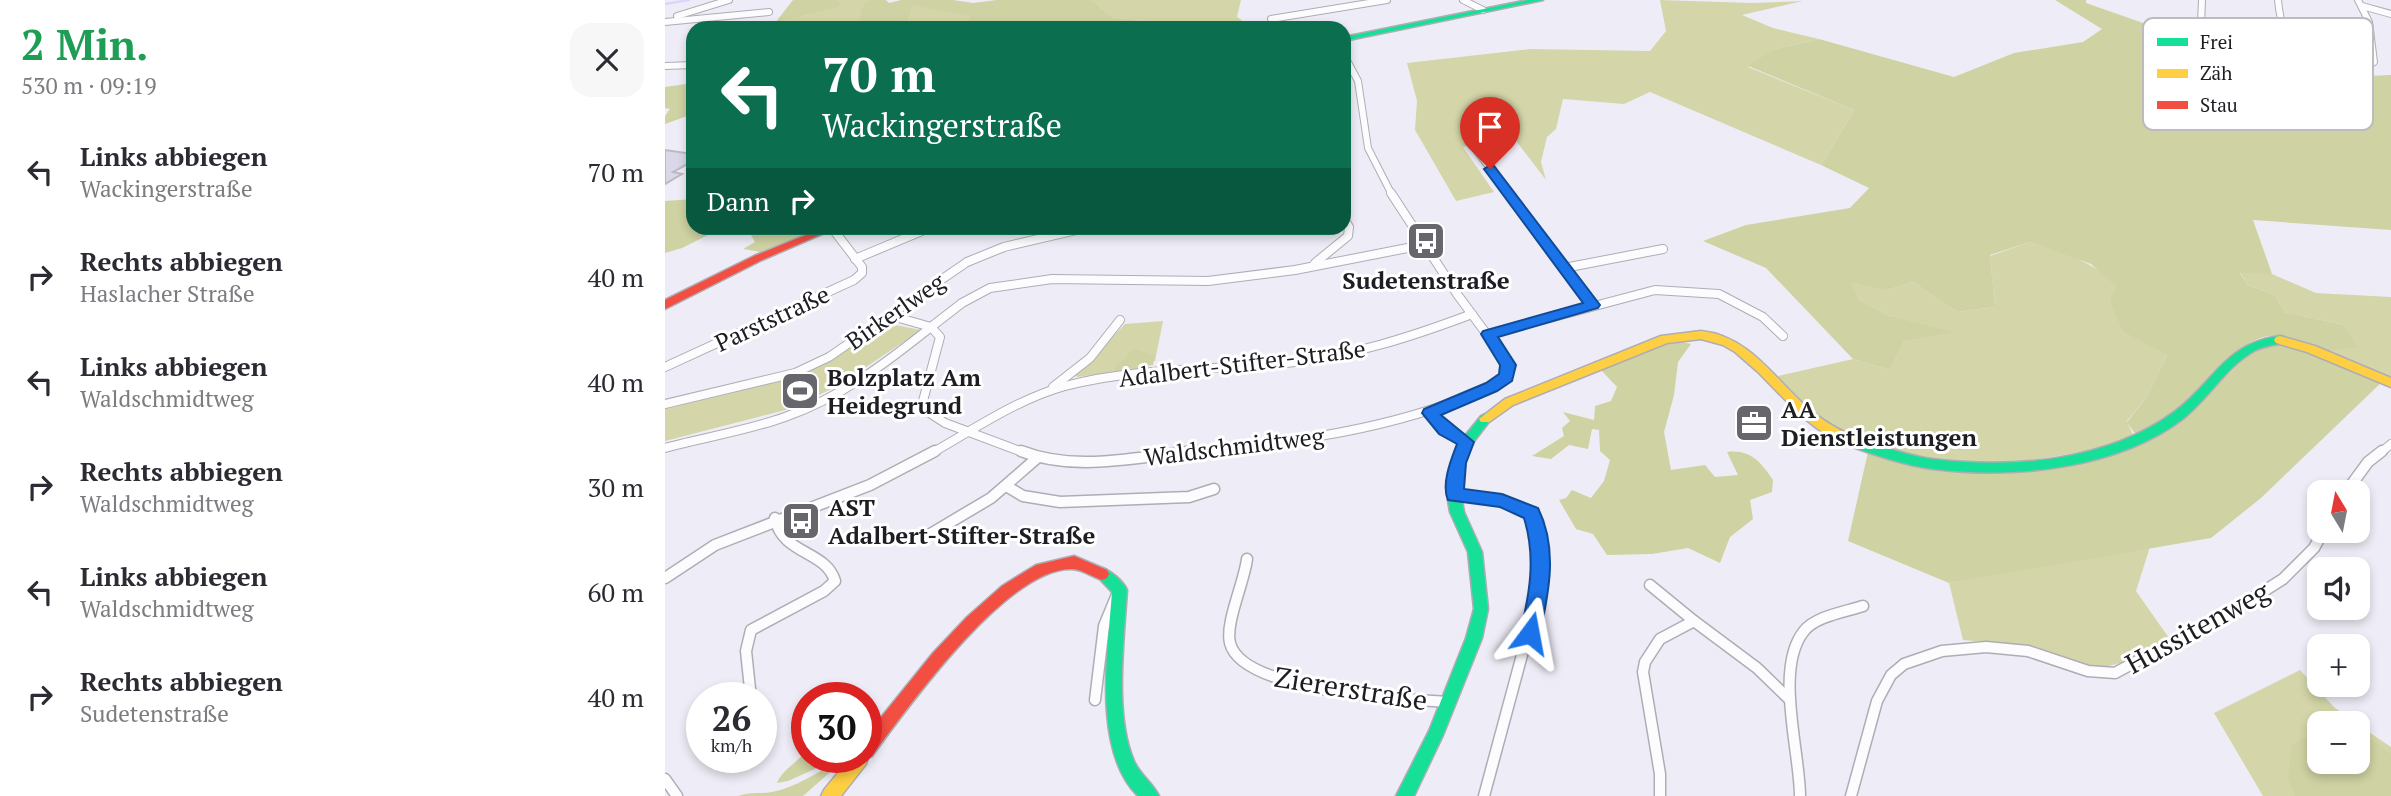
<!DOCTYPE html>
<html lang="de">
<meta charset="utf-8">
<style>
body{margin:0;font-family:"PT Serif",serif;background:#f7f7f7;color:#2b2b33;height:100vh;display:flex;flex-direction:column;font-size:26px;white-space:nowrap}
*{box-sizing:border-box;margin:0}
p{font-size:23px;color:#7c7c81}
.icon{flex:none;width:38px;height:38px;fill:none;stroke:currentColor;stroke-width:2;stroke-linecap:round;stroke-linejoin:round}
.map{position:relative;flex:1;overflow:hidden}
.details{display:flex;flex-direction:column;background:#fff;width:665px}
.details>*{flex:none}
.top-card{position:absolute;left:21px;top:21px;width:665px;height:214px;border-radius:21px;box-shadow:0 4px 10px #0003;background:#0b6e4f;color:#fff;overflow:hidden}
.needle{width:46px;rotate:350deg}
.buttons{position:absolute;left:1642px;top:480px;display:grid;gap:14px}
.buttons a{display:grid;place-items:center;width:63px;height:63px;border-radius:14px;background:#fff;box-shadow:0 4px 10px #0003;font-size:35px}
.speed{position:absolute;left:21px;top:682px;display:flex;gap:14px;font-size:35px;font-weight:700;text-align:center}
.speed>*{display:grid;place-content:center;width:91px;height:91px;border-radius:50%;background:#fff;box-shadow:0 4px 10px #0003;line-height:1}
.speed small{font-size:18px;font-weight:400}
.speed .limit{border:10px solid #d22;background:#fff;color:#111}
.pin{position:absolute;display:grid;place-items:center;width:60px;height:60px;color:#fff;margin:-72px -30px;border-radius:50% 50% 50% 0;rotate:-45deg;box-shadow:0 0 7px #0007}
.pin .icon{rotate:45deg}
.me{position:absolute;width:77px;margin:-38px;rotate:13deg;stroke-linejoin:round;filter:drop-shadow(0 0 5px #0008)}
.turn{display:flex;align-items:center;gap:24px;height:147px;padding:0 21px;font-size:32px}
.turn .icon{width:91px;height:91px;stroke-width:2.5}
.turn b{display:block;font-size:49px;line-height:60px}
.then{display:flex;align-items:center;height:66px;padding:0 21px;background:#0003;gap:14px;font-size:26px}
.round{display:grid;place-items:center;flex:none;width:74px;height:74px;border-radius:21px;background:#f7f7f7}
.head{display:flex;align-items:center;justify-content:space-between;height:119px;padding:0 21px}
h1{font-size:42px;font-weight:600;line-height:52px;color:#1e9e55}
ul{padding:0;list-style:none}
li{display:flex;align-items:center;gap:21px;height:105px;padding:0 21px}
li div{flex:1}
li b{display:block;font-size:26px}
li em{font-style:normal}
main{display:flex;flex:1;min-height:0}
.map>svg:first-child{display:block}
.green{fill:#d4d6a9}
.forest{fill:#cfd2a2}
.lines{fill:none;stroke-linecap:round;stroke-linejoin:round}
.stream{stroke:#dad5fd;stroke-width:2.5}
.building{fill:#dad7e9;stroke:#bbbac2;stroke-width:2}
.street-far2-casing{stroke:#aeadb4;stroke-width:8}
.street-far1-casing{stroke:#aeadb4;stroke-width:10}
.street-casing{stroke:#aeadb4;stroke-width:13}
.fast-casing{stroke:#aeadb4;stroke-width:3}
.slow-casing{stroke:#aeadb4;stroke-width:3}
.jam-casing{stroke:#aeadb4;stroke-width:3}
.street-far2{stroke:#fcfcfe;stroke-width:6}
.street-far1{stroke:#fcfcfe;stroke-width:8}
.street{stroke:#fcfcfe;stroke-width:10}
.fast{fill:#16e098;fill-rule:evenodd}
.slow{fill:#ffcf43;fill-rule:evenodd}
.jam{fill:#f24e42;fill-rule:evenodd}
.route{fill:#1a73e8;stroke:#114b97;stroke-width:2}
.labels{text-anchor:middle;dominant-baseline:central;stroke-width:6;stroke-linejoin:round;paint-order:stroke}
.poi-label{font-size:24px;font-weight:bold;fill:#1e1d23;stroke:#fff;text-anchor:start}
.street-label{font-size:24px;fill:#1e1d23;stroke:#fff}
.near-street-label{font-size:28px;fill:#1e1d23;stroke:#fff}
.key{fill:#fff;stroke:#bcbbbd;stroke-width:2}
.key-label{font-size:19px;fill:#1e1d23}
</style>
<main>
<section class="details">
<div class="head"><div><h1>2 Min.</h1><p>530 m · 09:19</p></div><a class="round"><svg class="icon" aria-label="close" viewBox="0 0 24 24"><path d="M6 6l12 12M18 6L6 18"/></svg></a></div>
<ul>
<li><svg class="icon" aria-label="left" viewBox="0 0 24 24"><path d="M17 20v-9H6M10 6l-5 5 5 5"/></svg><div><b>Links abbiegen</b><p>Wackingerstraße</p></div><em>70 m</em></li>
<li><svg class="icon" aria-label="right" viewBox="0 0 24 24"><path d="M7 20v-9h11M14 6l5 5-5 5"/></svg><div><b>Rechts abbiegen</b><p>Haslacher Straße</p></div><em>40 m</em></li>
<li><svg class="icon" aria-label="left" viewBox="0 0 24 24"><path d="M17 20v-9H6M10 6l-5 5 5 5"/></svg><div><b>Links abbiegen</b><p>Waldschmidtweg</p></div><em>40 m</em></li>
<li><svg class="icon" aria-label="right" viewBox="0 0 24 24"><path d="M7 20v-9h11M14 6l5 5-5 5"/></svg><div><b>Rechts abbiegen</b><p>Waldschmidtweg</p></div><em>30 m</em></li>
<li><svg class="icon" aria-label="left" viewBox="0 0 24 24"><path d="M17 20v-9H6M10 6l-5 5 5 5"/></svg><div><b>Links abbiegen</b><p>Waldschmidtweg</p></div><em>60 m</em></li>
<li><svg class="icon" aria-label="right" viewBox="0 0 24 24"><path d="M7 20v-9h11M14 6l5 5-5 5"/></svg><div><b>Rechts abbiegen</b><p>Sudetenstraße</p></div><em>40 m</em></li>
</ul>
</section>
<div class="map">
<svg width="1726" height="796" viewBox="0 0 1726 796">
<rect width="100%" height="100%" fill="#eeedf7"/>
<g class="green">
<polygon points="172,0 203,0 198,4 195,19 208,28 104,28 110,23 175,7"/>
<polygon points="427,0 576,0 572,17 579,22 576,28 435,28 449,23 480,20 448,18"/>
<polygon points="995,0 1087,3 1138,1 1077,15 1108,28 1154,39 1107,50 1083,67 1189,110 1156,165 985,92 959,104 898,99 891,129 882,137 876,162 881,180 848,137 798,147 829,192 791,201 750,130 752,101 742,63 866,49 985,51 1001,31"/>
<polygon points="248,4 306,17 304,28 219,28 243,22"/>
<path d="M1365 242C1395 253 1429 260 1451 286 1470 310 1475 339 1502 355L1481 398 1462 421 1469 437C1377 468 1246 479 1161 426 1154 421 1144 417 1138 411 1128 402 1121 387 1113 376L1188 359 1225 370 1239 342 1288 332 1223 315 1192 300 1185 281 1219 291 1248 282 1292 312 1330 307 1325 256Z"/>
<polygon points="1575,272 1607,274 1651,293 1726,297 1726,381 1652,351 1692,346 1680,325 1620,312 1610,295 1583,285"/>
<polygon points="498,321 490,361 479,362 478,368 412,377 410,375 460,324"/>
<polygon points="220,323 256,330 176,384 128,408 0,441 0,407 111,381"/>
<polygon points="1485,547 1471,591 1504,638 1459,662 1429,670 1352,645 1298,640 1284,583"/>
<polygon points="1635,670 1669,707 1691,723 1654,723 1654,761 1692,761 1692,724 1726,747 1726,796 1598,796 1549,713"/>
</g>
<g class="forest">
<polygon points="128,0 172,0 176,7 110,23"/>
<polygon points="203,0 221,0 224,3 236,0 288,0 308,3 332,0 427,0 448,18 482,20 449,23 435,28 304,28 305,17 248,5 243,22 208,28 194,19 198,4"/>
<path d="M1390 0H1421V3L1544 46 1651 78 1726 75V230L1588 220 1607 274 1575 273 1583 285 1610 295 1620 312 1680 325 1693 347 1658 351 1603 336C1570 341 1537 394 1510 414 1499 423 1485 430 1473 438L1462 422 1481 398 1502 355 1458 331 1445 302 1451 286 1426 264 1365 242 1325 255 1330 307 1292 312 1248 282 1219 291 1186 282 1193 300 1223 315 1290 332 1239 342 1225 370 1188 359 1101 268 1038 241 1081 225 1185 208 1204 188 1156 165 1189 110 1083 66 1107 50 1154 39 1289 77 1349 53 1418 42 1437 29Z"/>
<polygon points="28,83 28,114 0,124 0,116 5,109 0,108 0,87"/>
<polygon points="28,199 28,228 57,228 17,248 0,253 0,201"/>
<polygon points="82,228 151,228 155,229 96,252 78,249 90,242"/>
<path d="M1009 340 1026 344 1013 362 1009 395 999 432 1006 470 1040 465 1050 477 1073 475 1062 452C1085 449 1096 462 1108 480L1107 492 1085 500 1088 519 1065 537 1055 563 1023 548 987 554 942 555 928 534 911 529 894 500 901 498 907 490 926 498 939 481 945 460 935 451 934 430 927 429 923 449 904 445 886 459 867 456 899 436 897 428 905 421 898 412 929 420 930 406 946 401 952 387 935 369Z"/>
<polygon points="1603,342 1621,342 1719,380 1596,498 1546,538 1284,583 1183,541 1203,452 1334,469 1426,455 1476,443 1507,424 1549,388 1590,348"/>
<polygon points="473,350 490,356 488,365 449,371 450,366 459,360 466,351"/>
<polygon points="1692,729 1726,754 1726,796 1630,796 1623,779 1627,744 1654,732 1654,761 1692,761"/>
<path d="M142 750V758H174L123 781 112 783C118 769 132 763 142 750Z"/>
<path d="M175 761H183L181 766 171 767 138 796H73C85 792 95 794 107 792 131 788 153 771 175 761Z"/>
</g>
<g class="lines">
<g class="stream">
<polyline points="0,4 24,0"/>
<polyline points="679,88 684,86"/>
</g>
</g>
<polygon class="building" points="0,150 28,154 28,161 8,172 17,174 0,184"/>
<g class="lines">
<defs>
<g id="street-far2">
<polyline points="798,0 818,10"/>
<path d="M1613 0C1617 52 1655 100 1709 62L1704 22 1693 0"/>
<polyline points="1697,6 1726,14"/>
<polyline points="12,16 64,0"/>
<polyline points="606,19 722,0"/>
<polyline points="0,22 104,12"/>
<polyline points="1536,24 1537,0"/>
<polyline points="679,55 693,81 703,148 727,195"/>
<polyline points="0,66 28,65"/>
<polyline points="812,151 845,195"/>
</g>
<g id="street-far1">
<polyline points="843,193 928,305"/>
<polyline points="190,259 264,228"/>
<polyline points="650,263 683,236 684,227 679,219"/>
<polyline points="899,268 998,249"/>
<polyline points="227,316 266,327 297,303 325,288 387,279 543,281 630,270 758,245"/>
<polyline points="824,334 990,290 1054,294 1098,317 1118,336"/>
<polyline points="0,367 189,280 197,273 197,267 167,228"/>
<polyline points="388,387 425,358 455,320"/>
<polyline points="0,404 130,373 164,357 302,262 339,247 420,228"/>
<polyline points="765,413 780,429 801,442"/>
<path d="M0 448C40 437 81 431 120 417 175 398 221 363 266 327L275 337 258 401 260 410 280 423 360 453"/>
<path d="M267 453C309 429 353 399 400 386 471 367 549 370 622 363 687 356 746 337 807 314"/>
<path d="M513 453C610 444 706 434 799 398 815 392 836 388 843 371L840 359 792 294 726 193"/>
<polyline points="1715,453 1726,444"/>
</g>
<g id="street">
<path d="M356 451C412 473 473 456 532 451"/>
<polyline points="341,486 358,496 395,502 524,497 549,489"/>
<polyline points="1681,492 1703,462 1717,451"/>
<polyline points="789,495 837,500 866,513 875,540 875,588 819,796"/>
<polyline points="257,539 326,498 372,458"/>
<path d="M582 559C579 583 560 623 565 643 577 692 739 699 782 702"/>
<polyline points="0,578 50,545 205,485 270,451"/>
<polyline points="985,585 1029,621"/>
<path d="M86 698 81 651 86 630 159 591 170 581C161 550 117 555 110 518"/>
<polyline points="430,700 439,626 451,597"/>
<polyline points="0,779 12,796"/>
<polyline points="995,796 995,774 978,672 980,662 995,639 1029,621 1092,668 1124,699"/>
<path d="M1135 796C1135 752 1109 668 1139 631 1151 616 1180 612 1198 606"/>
<polyline points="1186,796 1212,701 1226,675 1239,664 1277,651 1321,647 1363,651 1423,671 1450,673 1577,605 1618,579 1649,548 1659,530"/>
</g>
<g id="fast">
<polygon points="863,0 878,0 679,41 679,37"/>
<path d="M1615 336 1619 337 1621 340 1619 343C1608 345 1598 346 1589 351 1560 368 1544 398 1519 418 1453 469 1349 479 1268 469 1239 465 1213 456 1185 446L1184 443 1185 440 1190 438C1216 446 1241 455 1267 459 1348 469 1442 461 1509 412 1549 383 1559 343 1615 336Z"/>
<polygon points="820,414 824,416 826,419 807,444 800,463 796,495 799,512 817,552 823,609 817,638 778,735 749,796 731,796 764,731 801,638 809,609 803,552 785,512 782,495 786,463 795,442 816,416"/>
<path d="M437 568C446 571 458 581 462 590 459 639 449 716 469 761 475 775 488 783 494 796H473C427 751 443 650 447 592L430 574 432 570Z"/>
</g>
<g id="slow">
<path d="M1036 331C1085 336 1110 380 1144 409 1159 422 1176 431 1195 440L1196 443 1195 446H1185L1153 429 1135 415 1093 372 1070 352 1058 345 1036 339 1002 343 848 405 824 422H816L814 419 840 399 996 336Z"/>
<polygon points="1615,336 1650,346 1726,378 1726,387 1642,352 1611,343 1609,340 1611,337"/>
<polygon points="201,753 203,758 201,764 176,796 156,796 159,790 185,758 201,758"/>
</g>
<g id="jam">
<polygon points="158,228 171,228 97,260 0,309 0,300 89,256"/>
<path d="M409 556 442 570 444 574 442 578 437 580C428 577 416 569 407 569 343 567 243 707 207 756L201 758H200L201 736 268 653 302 617 337 586 371 565Z"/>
</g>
</defs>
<use href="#street-far2" class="street-far2-casing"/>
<use href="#street-far1" class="street-far1-casing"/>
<use href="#street" class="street-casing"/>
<use href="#fast" class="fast-casing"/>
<use href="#slow" class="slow-casing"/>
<use href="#jam" class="jam-casing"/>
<use href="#street-far2" class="street-far2"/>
<use href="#street-far1" class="street-far1"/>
<use href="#street" class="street"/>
<use href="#fast" class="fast"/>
<use href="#slow" class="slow"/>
<use href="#jam" class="jam"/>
</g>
<path class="route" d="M825 165 829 166 935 305 933 308 833 337 851 365 847 381 832 391 776 415 809 442 801 463 799 489 837 494 873 508C893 548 884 592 875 633L872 639 865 642 858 639 855 633C865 593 871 557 859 518L835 507 783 500C776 484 786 460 792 444L774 434 757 413 759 409 821 383 834 374 835 365 816 334 818 331 918 303 819 169Z"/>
<defs>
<symbol id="bus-square" viewBox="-11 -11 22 22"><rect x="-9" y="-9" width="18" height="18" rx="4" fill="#67666d" stroke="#fff"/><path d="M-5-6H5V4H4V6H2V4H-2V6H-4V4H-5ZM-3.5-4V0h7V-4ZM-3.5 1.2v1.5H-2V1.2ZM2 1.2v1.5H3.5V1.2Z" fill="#fff"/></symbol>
<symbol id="stadium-square" viewBox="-11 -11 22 22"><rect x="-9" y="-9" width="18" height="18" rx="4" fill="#67666d" stroke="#fff"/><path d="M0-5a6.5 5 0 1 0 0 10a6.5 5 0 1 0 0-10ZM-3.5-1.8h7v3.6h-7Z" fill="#fff"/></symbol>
<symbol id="office-square" viewBox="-11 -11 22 22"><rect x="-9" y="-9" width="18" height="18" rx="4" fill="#67666d" stroke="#fff"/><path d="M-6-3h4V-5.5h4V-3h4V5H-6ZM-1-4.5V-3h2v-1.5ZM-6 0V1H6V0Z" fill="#fff"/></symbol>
</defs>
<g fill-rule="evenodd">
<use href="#bus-square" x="739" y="219" width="44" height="44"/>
<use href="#stadium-square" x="113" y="369" width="44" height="44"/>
<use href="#office-square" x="1067" y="401" width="44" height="44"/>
<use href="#bus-square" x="114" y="499" width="44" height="44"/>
</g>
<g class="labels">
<g class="poi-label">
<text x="761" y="280" text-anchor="middle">Sudetenstraße</text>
<text x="162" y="377">Bolzplatz Am<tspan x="162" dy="28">Heidegrund</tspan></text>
<text x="1116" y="409">AA<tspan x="1116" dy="28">Dienstleistungen</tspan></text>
<text x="163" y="507">AST<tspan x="163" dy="28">Adalbert-Stifter-Straße</tspan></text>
</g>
<g class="street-label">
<text transform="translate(230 311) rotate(-35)">Birkerlweg</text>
<text transform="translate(107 318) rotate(-25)">Parststraße</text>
<text transform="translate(577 363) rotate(-7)">Adalbert-Stifter-Straße</text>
<text transform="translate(569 446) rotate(-7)">Waldschmidtweg</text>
</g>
<g class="near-street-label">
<text transform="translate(1532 627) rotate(-29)">Hussitenweg</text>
<text transform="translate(686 688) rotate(9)">Ziererstraße</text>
</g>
</g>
<rect x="1478" y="18" width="230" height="112" rx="10" class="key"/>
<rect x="1492" y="38" width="31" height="8" fill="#16e098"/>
<rect x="1492" y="69" width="31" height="9" fill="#ffcf43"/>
<rect x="1492" y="101" width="31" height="8" fill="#f24e42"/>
<g class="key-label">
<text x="1535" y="49">Frei</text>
<text x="1535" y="80">Zäh</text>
<text x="1535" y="112">Stau</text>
</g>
</svg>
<div class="buttons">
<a><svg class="needle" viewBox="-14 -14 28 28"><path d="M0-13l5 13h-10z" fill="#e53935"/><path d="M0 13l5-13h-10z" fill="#7c7c81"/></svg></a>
<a><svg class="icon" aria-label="sound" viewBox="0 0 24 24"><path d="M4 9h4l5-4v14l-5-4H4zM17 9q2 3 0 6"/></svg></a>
<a>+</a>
<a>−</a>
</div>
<div class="speed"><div>26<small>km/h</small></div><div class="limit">30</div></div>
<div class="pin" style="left:825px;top:169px;background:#d93025"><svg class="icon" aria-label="arrive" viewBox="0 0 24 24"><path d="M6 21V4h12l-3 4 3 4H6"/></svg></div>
<svg class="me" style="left:865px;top:633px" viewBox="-20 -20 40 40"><path d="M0-17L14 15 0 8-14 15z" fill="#1a73e8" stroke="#fff" stroke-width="4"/></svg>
<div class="top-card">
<div class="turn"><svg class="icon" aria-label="left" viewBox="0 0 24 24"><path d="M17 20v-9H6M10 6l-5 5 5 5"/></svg><div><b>70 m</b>Wackingerstraße</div></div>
<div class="then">Dann<svg class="icon" aria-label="right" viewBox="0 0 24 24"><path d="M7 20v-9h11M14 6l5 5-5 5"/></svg></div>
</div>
</div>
</main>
